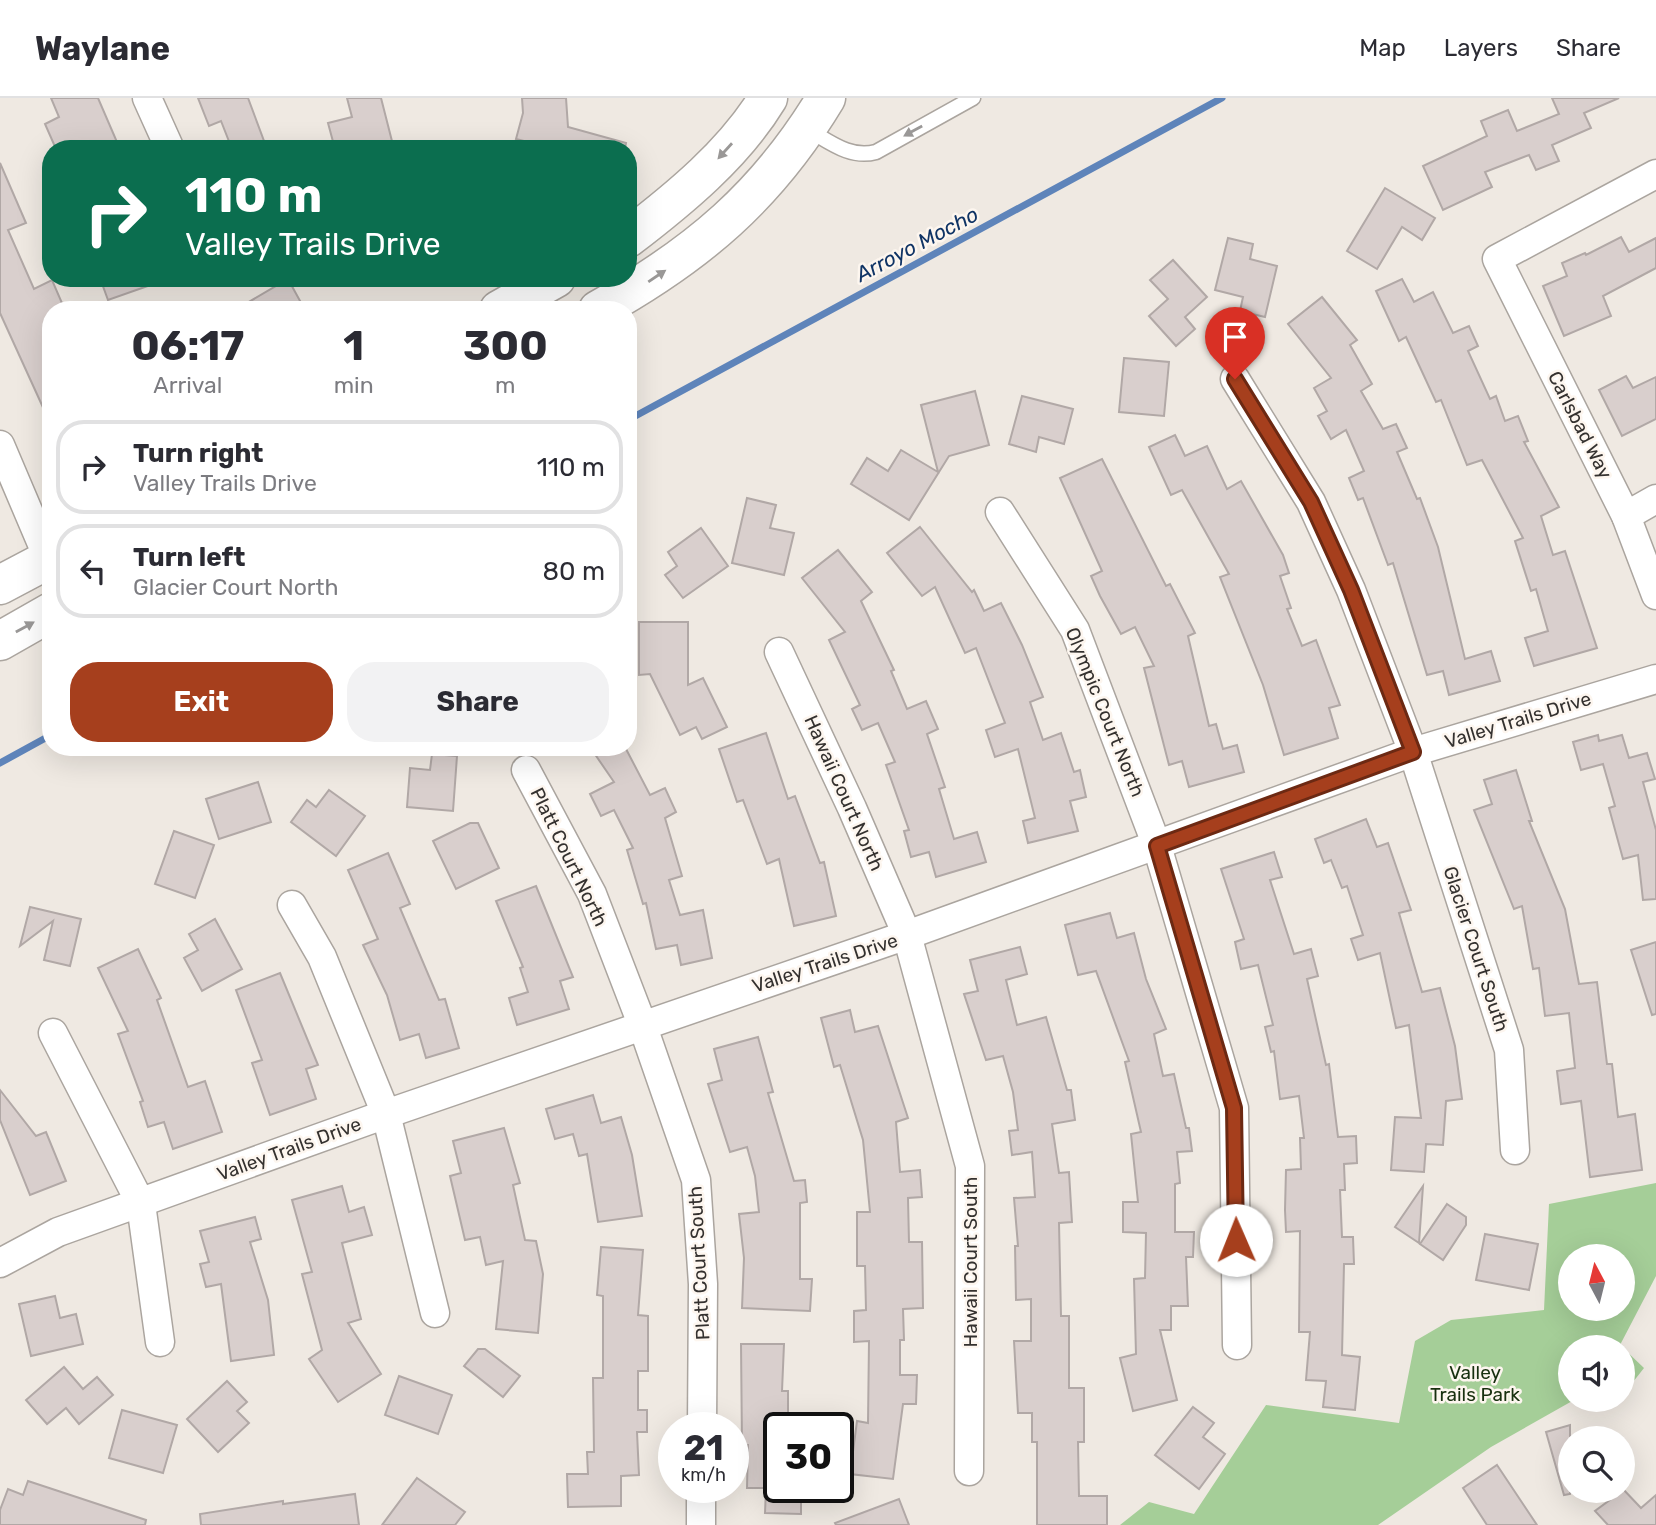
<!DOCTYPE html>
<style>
body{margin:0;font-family:Rubik,sans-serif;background:#f2f2f3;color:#2b2b33;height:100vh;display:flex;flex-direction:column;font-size:26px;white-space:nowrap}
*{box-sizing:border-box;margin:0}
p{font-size:23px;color:#7c7c81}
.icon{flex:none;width:38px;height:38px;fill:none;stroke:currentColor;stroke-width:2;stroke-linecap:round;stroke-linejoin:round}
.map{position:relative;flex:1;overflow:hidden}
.side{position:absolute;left:42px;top:203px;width:595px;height:455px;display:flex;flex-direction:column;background:#fff;border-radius:28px;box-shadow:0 7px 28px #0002}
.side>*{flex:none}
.top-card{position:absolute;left:42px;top:42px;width:595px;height:147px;border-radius:28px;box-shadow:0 7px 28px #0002;background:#0b6e4f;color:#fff;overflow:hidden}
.needle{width:46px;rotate:353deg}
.fabs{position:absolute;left:1558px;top:1146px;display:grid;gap:14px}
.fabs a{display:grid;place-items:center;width:77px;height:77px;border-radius:50%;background:#fff;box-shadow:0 7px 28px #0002;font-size:35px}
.speed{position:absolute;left:658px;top:1314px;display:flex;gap:14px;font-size:35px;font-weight:700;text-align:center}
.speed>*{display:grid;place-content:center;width:91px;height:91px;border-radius:50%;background:#fff;box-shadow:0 7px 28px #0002;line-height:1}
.speed small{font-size:18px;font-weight:400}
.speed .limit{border:4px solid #111;border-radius:10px;background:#fff;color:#111}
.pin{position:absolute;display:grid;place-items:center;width:60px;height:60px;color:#fff;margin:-72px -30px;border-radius:50% 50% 50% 0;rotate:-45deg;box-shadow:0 0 7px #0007}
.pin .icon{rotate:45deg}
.me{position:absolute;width:77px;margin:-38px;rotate:359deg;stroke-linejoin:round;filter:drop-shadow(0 0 5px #0008)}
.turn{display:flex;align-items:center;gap:24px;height:147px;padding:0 28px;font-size:32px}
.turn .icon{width:91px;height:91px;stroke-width:2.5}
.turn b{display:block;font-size:49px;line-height:60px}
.eta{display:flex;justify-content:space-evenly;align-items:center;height:119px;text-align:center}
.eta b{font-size:42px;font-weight:700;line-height:49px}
.action{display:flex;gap:14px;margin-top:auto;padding:14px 28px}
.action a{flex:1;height:80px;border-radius:28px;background:#a63f1d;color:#fff;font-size:28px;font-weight:700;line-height:80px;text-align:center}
.action a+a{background:#f2f2f3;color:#2b2b33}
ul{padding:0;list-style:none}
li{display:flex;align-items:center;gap:21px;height:94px;margin:0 14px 10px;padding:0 14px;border:4px solid #e1e1e2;border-radius:28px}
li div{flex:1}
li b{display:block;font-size:26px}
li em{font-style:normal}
header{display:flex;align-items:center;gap:42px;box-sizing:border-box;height:98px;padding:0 35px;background:#fff;border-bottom:2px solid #e1e1e2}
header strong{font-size:33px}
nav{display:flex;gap:38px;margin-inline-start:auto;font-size:24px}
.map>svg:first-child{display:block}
.green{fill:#a5ce98;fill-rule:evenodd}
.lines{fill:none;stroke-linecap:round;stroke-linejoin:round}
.stream{stroke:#5e84ba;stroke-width:7}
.building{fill:#d9cfcd;stroke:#b1a8a6;stroke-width:2}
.service-casing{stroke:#aba59f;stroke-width:17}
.minor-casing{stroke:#aba59f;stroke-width:31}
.secondary-casing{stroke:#aba59f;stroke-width:41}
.service{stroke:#fff;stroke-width:14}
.minor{stroke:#fff;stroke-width:28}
.secondary{stroke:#fff;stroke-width:38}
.oneway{fill:#9a9897}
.route-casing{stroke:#6c2913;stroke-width:18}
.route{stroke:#a63f1d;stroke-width:12}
.labels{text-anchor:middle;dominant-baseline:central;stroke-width:5;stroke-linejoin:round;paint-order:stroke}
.street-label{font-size:19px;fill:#34312f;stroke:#fdf6ef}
.park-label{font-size:19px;fill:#18300f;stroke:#fdf6ef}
.water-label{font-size:21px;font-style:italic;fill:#103465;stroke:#fdf6ef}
</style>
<header>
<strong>Waylane</strong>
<nav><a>Map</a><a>Layers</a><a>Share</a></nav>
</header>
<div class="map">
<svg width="1656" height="1427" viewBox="0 0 1656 1427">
<rect width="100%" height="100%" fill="#efe9e2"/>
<path class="green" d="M1656 1085V1178L1620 1247 1644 1270 1622 1298V1250H1570V1302H1574L1491 1349 1378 1427H1120L1149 1404 1194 1416 1266 1307 1399 1325 1415 1243 1451 1222 1544 1212 1549 1106ZM1570 1158H1622V1211H1570Z"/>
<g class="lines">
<g class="stream">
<polyline points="628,322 1222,0"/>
<polyline points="0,665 51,637"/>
</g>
</g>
<g class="building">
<polygon points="51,0 98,0 120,51 56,51 45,26 59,19"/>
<polygon points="198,0 248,0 267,51 232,51 221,23 209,28"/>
<polygon points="347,0 381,0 394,51 335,51 328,25 352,19"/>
<polygon points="522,0 566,0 568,29 626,45 625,51 539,51 540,47 516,41 523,15"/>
<polygon points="1552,0 1619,0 1584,15 1591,30 1552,47 1559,63 1536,72 1529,57 1485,74 1492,89 1443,112 1423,68 1487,38 1481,23 1508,12 1517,33 1559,16"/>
<polygon points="0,65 26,125 8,132 34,191 52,182 65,212 51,212 51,327 0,215"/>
<polygon points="1385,90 1435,120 1422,142 1402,129 1377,171 1347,153"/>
<polygon points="1621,139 1629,154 1656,140 1656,170 1603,198 1611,218 1564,238 1543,188 1567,178 1562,165 1585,155 1586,157"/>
<polygon points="1228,140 1253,146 1250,161 1277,168 1265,219 1240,213 1243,199 1215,192"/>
<polygon points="1173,162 1207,199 1185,219 1195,231 1176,248 1149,218 1168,201 1150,182"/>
<polygon points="100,180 162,180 162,183 108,202"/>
<polygon points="288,181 305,212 235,212"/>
<polygon points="1402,181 1414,204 1433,194 1453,235 1469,228 1478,248 1468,253 1490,301 1496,298 1505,323 1518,318 1528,343 1524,344 1559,409 1541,418 1553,457 1565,453 1597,550 1534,568 1525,540 1548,533 1536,491 1531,493 1515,443 1523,440 1482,362 1467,367 1441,302 1436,304 1406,239 1399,243 1376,193"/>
<polygon points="1322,199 1357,242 1350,247 1372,286 1361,293 1383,331 1396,326 1407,350 1397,354 1417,401 1420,400 1438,449 1465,561 1491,553 1500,583 1449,597 1443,573 1427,577 1393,465 1388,467 1363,400 1358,402 1349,380 1364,373 1346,332 1331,341 1318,318 1327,313 1314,290 1331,280 1288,226"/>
<polygon points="1124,260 1169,264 1164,318 1119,314"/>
<polygon points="1626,278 1633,290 1656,279 1656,321 1622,338 1599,292"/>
<polygon points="975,293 989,347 949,358 909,422 851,386 867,360 888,373 901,352 938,374 921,307"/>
<polygon points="1022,298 1073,311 1064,346 1039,339 1036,354 1009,346"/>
<polygon points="1175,337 1185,358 1207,348 1227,391 1241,383 1283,457 1289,475 1280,478 1291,510 1287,511 1302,548 1316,542 1340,607 1329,610 1338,640 1284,657 1263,587 1220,479 1229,476 1182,392 1171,397 1149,349"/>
<polygon points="1102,361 1166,488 1170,486 1195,535 1188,538 1209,628 1216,626 1223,651 1237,647 1244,674 1189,689 1182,663 1169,667 1144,570 1154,568 1135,529 1121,536 1100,498 1091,478 1102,473 1060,380"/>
<polygon points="747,400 776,407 770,430 794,435 784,477 732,465"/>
<polygon points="920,429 972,494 974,492 984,513 1001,505 1022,547 1043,599 1030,604 1043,642 1061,635 1074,674 1080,672 1086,699 1070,703 1078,733 1028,745 1023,723 1035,720 1018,651 995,659 986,632 1005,625 976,550 965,555 935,489 922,498 887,455"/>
<polygon points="701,430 728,468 683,500 665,477 677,468 668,454"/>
<polygon points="838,452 872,494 861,503 894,572 891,573 907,611 926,603 938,631 927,636 945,689 939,691 954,741 977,734 986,764 936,779 929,754 911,759 904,733 909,732 886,667 895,664 878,625 862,632 852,611 860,607 829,542 845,534 802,480"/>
<polygon points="639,524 688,524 688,587 703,580 727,629 702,641 696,629 680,637 650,576 639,577"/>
<polygon points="766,635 788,701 795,698 820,765 824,764 836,818 794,828 779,761 767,766 743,702 737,704 719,651"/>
<polygon points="1598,637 1599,643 1622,637 1629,660 1647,655 1655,681 1643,684 1656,732 1656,801 1643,802 1638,757 1623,761 1609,710 1615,708 1603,666 1581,672 1573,644"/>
<polygon points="590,649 625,649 650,697 665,690 676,714 665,720 682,778 669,782 680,817 703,812 712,860 681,867 677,847 656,851 646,805 643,806 627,752 633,750 614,712 601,718 590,696 614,684"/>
<polygon points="432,656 457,658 453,713 407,709 410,670 430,672"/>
<polygon points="1516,672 1532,723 1529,723 1565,811 1579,886 1597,884 1607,966 1612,966 1618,1019 1635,1016 1642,1072 1590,1079 1581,1003 1561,1006 1557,973 1575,970 1569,915 1545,918 1539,870 1533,871 1522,808 1514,811 1474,712 1492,706 1484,682"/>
<polygon points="258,684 271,724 219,741 206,701"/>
<polygon points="329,692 365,718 336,758 291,724 307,702 316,709"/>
<polygon points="1366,721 1377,749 1388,745 1411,812 1399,815 1422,894 1440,890 1455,948 1462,1001 1446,1003 1443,1047 1426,1046 1424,1074 1391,1072 1395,1019 1421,1020 1409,927 1396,930 1380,855 1358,862 1351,841 1363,837 1347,788 1342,790 1331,762 1324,765 1315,741"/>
<polygon points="470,725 478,725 499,770 456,791 433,743"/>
<polygon points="174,733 214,747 195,800 155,786"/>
<polygon points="1274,754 1282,779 1270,782 1294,856 1311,851 1318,878 1307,881 1326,967 1329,966 1338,1039 1356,1038 1357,1065 1344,1066 1345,1092 1340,1092 1342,1139 1353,1139 1354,1166 1344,1166 1342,1257 1360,1259 1355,1312 1323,1309 1326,1283 1306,1282 1310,1234 1299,1234 1300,1133 1286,1134 1285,1112 1286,1072 1301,1071 1300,1040 1304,1040 1299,998 1280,1001 1274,953 1271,954 1265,929 1273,927 1258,867 1241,871 1235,844 1244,841 1221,771"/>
<polygon points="388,755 410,806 400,810 439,902 445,901 459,950 426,960 419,936 400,942 387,897 363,847 378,841 348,772"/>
<polygon points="536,788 573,879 560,883 569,911 517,927 509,900 528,894 520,870 523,869 496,803"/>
<polygon points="30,809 81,821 70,868 44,862 53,823 20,848"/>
<polygon points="1110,815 1117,840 1134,835 1146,881 1166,931 1154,936 1163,978 1174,976 1186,1030 1189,1030 1192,1053 1177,1054 1180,1085 1175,1086 1175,1134 1194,1134 1193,1159 1186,1159 1188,1208 1171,1208 1171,1232 1160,1232 1177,1302 1133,1313 1120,1260 1136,1256 1134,1181 1145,1180 1146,1135 1123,1134 1123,1104 1138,1104 1131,1036 1141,1034 1125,964 1129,963 1096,873 1078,877 1065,827"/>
<polygon points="215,821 242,871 202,893 184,860 198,852 189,836"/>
<polygon points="1656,844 1656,916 1652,917 1631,852"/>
<polygon points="1020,849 1027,876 1006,882 1017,927 1046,919 1067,992 1071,992 1075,1022 1052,1026 1059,1075 1069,1074 1072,1124 1059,1125 1061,1218 1069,1218 1069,1290 1084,1290 1084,1344 1078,1344 1079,1398 1107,1398 1107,1427 1037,1427 1037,1344 1032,1344 1032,1315 1018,1315 1014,1243 1031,1243 1031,1201 1016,1202 1015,1148 1018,1148 1014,1100 1035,1099 1032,1054 1012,1057 1009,1033 1018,1032 1013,994 1003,958 986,962 964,896 978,893 970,862"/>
<polygon points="138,851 161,900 157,902 188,989 205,983 222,1034 173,1051 164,1024 148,1029 140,1004 143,1003 118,936 128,933 98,870"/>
<polygon points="280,875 318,967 306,971 316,1001 270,1017 252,965 262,962 236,892"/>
<polygon points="850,912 855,934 878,928 908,1020 896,1024 900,1074 920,1072 922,1099 908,1100 909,1144 922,1144 923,1210 903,1211 904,1242 900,1242 900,1277 917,1277 916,1306 903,1306 893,1381 850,1376 857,1323 868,1325 869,1243 854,1244 854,1213 866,1212 865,1168 857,1168 857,1114 870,1114 863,1042 840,967 834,969 821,920"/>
<polygon points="758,939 773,994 768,995 794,1083 805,1082 807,1104 800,1105 800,1181 812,1181 810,1213 742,1210 744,1160 739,1116 759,1114 755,1078 747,1049 730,1054 708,986 722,982 714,951"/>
<polygon points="0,992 36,1038 46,1034 66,1083 30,1097 0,1022"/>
<polygon points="593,997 601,1025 621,1019 632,1057 642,1118 598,1124 587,1056 579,1058 573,1036 555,1041 546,1011"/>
<polygon points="504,1030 520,1085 513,1087 525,1142 536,1143 543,1176 538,1235 496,1231 503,1163 486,1167 480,1139 465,1142 450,1078 461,1075 453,1043"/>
<polygon points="342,1088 349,1114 364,1109 372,1137 342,1145 361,1221 348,1225 381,1276 338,1304 309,1261 322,1252 302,1176 312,1174 292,1102"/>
<polygon points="1423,1088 1419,1145 1395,1129"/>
<polygon points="1447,1106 1466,1119 1466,1127 1443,1162 1420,1146"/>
<polygon points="255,1119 261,1141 250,1144 268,1202 274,1257 231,1263 221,1186 206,1189 200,1166 209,1164 200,1133"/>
<polygon points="1485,1136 1538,1146 1529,1192 1476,1182"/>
<polygon points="601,1149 643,1152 638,1217 648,1218 648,1273 638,1273 638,1312 647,1312 647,1334 637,1334 639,1377 621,1378 621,1408 568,1409 567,1376 588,1376 587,1354 594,1354 593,1280 603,1280 603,1198 597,1197"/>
<polygon points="55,1198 60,1220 76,1216 83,1246 31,1258 19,1206"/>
<polygon points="741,1246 784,1246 782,1293 788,1293 788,1330 779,1330 779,1390 801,1390 801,1416 765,1415 766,1390 747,1390 748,1347 742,1347"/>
<polygon points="478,1251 485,1251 520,1278 503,1299 464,1268"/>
<polygon points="64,1269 83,1291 97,1279 113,1297 79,1326 66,1310 47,1326 26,1302"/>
<polygon points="399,1278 452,1297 438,1336 385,1317"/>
<polygon points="227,1283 247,1304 237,1313 249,1325 218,1354 187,1321"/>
<polygon points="1193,1309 1214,1325 1203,1339 1225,1356 1199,1391 1155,1357"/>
<polygon points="122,1312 177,1327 163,1375 109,1360"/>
<polygon points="1570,1327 1570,1396 1564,1397 1546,1334"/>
<polygon points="1497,1367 1537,1427 1487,1427 1463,1390"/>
<polygon points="417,1380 465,1414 455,1427 382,1427"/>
<polygon points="28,1383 146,1422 145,1427 0,1427 0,1412 8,1391 23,1397"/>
<polygon points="1622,1390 1641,1410 1656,1397 1656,1427 1608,1427 1595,1413 1622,1393"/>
<polygon points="355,1396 359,1427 201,1427 200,1416 283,1403 283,1406"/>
<polygon points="899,1401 909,1427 836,1427 835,1425"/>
</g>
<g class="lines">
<defs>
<path id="service" d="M807 31C830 44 850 61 876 54L973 0"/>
<g id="minor">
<polyline points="147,0 170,51"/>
<polyline points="1656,76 1497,161 1626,418 1656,497"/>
<polyline points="1235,281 1311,404 1351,492 1413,654 1509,952 1515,1052"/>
<polyline points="0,347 51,467"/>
<polyline points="1000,414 1075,532 1157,748 1234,1010 1237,1247"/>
<polyline points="1626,418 1656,401"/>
<polyline points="779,554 852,710 907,837 970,1068 969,1373"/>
<polyline points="526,672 592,796 642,926 696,1082 703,1186 702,1330"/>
<polyline points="292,807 322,859 386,1016 435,1215"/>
<polyline points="53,935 141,1106 160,1244"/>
<polyline points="0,1165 58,1134 386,1016 907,837 1413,654 1656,581"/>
<polyline points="701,1427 701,1390"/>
</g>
<g id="secondary">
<path d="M628 140C679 101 734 56 768 0"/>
<polyline points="499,212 556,180"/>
<path d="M598 212C697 157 767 98 826 0"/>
<polyline points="0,487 51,460"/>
<polyline points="0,543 51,514"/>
</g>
</defs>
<use href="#service" class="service-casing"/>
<use href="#minor" class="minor-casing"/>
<use href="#secondary" class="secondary-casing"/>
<use href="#service" class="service"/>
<use href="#minor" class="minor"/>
<use href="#secondary" class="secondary"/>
</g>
<defs><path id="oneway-solid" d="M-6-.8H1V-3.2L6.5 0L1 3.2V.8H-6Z" transform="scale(1.75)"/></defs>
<g class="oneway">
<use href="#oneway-solid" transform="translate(913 33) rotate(151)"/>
<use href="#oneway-solid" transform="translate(725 53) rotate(132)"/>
<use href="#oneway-solid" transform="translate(657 178) rotate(-34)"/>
<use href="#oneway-solid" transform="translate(25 529) rotate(-29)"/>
</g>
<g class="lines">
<defs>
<polyline id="route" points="1235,281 1311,404 1351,492 1413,654 1157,748 1234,1010 1236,1142"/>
</defs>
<use href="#route" class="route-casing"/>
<use href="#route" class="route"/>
</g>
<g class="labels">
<g class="street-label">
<text transform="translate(1580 327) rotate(63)">Carlsbad Way</text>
<text transform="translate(1105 614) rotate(68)">Olympic Court North</text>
<text transform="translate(1518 622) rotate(-17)">Valley Trails Drive</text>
<text transform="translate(844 695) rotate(66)">Hawaii Court North</text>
<text transform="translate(569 759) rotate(64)">Platt Court North</text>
<text transform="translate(1476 851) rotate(72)">Glacier Court South</text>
<text transform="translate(825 865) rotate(-18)">Valley Trails Drive</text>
<text transform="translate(289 1051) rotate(-20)">Valley Trails Drive</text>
<text transform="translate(970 1164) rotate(-90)">Hawaii Court South</text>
<text transform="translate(699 1165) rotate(-93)">Platt Court South</text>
</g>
<g class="park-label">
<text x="1475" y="1274">Valley<tspan x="1475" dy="22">Trails Park</tspan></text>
</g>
<g class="water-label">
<text transform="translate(917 146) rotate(-28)">Arroyo Mocho</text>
</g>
</g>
</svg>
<div class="fabs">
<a><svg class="needle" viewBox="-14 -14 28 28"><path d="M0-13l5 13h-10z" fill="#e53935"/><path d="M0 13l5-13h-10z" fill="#7c7c81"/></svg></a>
<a><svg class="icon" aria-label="sound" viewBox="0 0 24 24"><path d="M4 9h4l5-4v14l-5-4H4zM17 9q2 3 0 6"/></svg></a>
<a><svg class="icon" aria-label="search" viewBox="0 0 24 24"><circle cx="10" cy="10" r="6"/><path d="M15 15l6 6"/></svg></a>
</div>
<div class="speed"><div>21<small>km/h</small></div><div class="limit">30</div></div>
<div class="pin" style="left:1235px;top:281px;background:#d93025"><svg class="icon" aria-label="arrive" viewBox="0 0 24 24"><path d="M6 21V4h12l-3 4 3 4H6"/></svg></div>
<svg class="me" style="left:1236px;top:1142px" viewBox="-20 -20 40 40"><circle r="19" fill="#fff"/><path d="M0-13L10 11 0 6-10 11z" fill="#a63f1d"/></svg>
<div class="top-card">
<div class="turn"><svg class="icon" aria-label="right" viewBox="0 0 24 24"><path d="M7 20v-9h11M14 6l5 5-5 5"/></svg><div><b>110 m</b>Valley Trails Drive</div></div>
</div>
<section class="side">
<div class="eta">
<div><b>06:17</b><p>Arrival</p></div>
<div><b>1</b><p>min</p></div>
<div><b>300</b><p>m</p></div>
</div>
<ul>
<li><svg class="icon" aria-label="right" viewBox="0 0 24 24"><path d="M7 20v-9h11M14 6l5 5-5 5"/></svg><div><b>Turn right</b><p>Valley Trails Drive</p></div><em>110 m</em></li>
<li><svg class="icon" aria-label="left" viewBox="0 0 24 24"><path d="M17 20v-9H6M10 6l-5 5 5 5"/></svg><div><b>Turn left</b><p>Glacier Court North</p></div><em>80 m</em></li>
</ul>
<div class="action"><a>Exit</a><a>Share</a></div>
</section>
</div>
